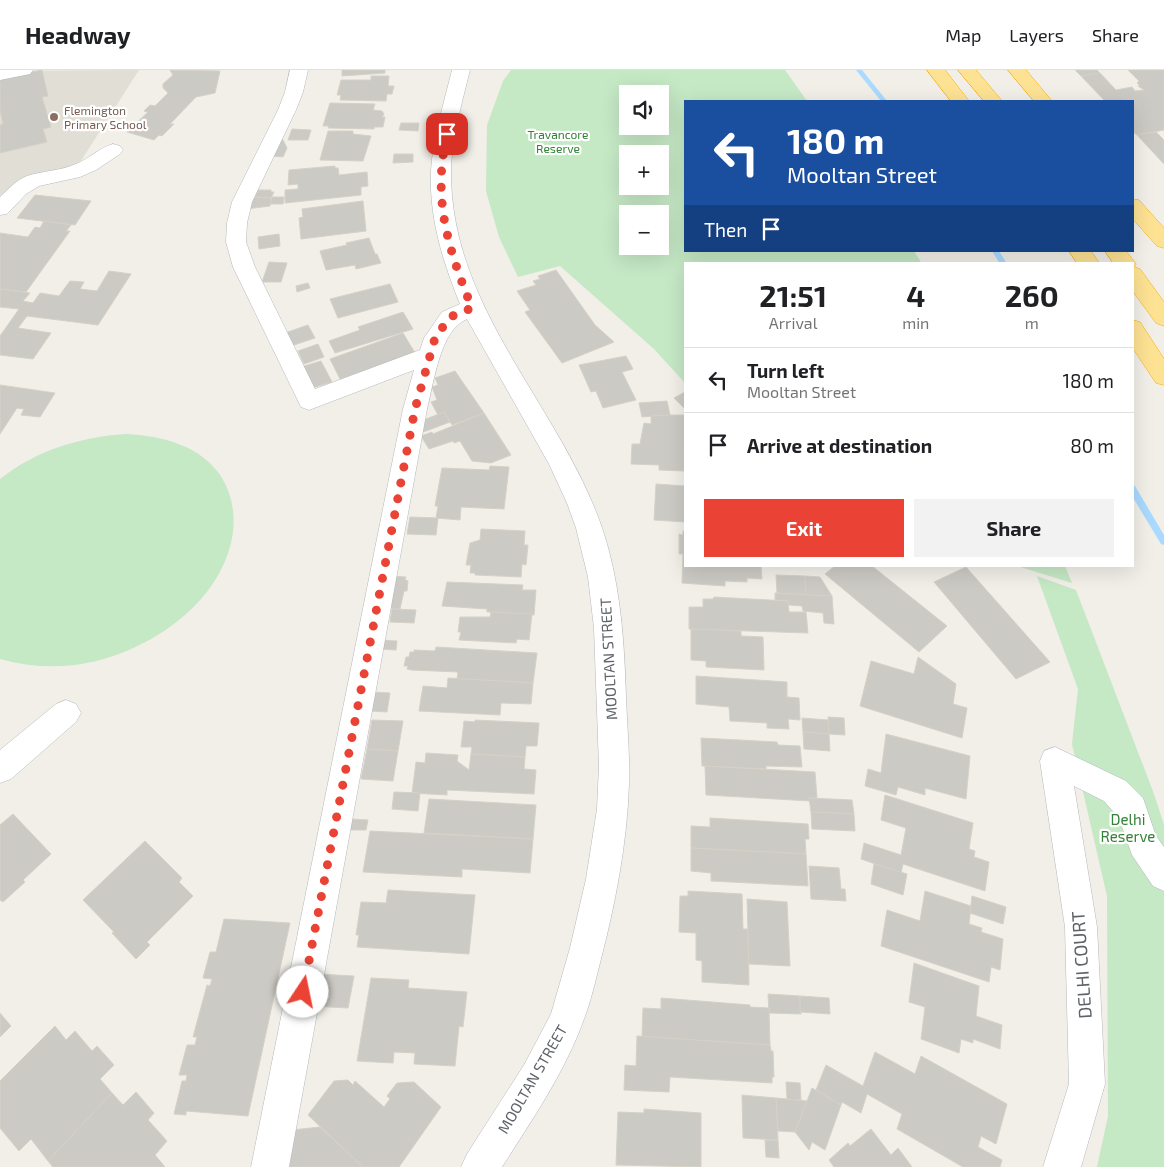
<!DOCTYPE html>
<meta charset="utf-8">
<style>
body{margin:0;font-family:"Exo 2",sans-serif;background:#f2f2f2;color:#202124;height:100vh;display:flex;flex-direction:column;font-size:19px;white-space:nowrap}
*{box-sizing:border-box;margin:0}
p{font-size:16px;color:#757577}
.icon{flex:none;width:28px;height:28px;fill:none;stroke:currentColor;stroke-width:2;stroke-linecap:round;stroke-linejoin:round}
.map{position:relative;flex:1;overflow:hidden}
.side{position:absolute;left:684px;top:192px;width:450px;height:305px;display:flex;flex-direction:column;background:#fff;border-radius:0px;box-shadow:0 5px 20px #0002}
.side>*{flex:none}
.guide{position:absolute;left:684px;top:30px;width:450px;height:152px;border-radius:0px;box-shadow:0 5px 20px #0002;background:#1a4fa0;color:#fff;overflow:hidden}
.buttons{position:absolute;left:619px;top:15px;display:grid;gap:10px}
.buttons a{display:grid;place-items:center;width:50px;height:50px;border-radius:0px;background:#fff;box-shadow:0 5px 20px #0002;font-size:25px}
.pin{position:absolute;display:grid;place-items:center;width:42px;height:42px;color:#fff;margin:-21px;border-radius:10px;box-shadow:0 2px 8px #0006}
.me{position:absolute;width:55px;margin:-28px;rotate:11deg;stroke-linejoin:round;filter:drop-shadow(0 0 4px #0008)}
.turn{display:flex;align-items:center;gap:18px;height:105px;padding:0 20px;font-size:22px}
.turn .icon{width:65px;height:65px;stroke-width:2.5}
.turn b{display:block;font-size:35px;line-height:42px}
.then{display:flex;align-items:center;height:48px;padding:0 20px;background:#0003;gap:10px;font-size:19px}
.eta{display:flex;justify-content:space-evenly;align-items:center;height:85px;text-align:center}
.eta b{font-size:30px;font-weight:700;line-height:35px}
.cta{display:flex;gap:10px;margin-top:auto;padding:10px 20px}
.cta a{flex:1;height:58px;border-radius:0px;background:#ea4335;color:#fff;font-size:20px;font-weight:700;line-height:58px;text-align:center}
.cta a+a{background:#f2f2f2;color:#202124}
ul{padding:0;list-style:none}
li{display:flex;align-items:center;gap:15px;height:65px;padding:0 20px;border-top:1px solid #e0e0e0}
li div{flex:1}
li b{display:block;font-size:19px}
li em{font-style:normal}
header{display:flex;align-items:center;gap:30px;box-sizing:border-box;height:70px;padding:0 25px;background:#fff;border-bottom:1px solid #e0e0e0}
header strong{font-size:24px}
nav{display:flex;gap:28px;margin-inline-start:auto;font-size:18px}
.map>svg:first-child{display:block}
.education{fill:#e1ded6}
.green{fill:#c5e8c5;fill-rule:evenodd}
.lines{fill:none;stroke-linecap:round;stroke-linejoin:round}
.stream{fill:#aadaff;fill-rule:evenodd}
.building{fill:#cccac5;stroke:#d6d1c6}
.minor-casing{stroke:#b5b8bc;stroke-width:1}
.highway-casing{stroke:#f9ab00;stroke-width:1}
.minor{fill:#fff;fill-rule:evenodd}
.highway{fill:#fde293;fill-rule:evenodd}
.route{stroke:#ea4335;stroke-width:9;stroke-dasharray:0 16.2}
.education-dot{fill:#8d6e63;stroke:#fff;stroke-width:2}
.labels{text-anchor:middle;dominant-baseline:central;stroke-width:4.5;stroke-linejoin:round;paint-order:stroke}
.far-education-label{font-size:12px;fill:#785e54;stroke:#fff;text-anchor:start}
.far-park-label{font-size:12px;fill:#348238;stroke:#fff}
.street-label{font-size:15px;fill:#5f6368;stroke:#fff}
.park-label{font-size:15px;fill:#348238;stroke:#fff}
.near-street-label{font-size:18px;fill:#5f6368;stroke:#fff}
</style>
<header>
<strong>Headway</strong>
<nav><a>Map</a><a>Layers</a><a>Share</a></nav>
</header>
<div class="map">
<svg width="1164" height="1097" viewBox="0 0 1164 1097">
<rect width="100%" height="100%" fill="#f1efe8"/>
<polygon class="education" points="139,0 79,94 0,134 0,1"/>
<g class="green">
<path d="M511 0H785L807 31H685V181H914L922 194H685V313L654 279 560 196 518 207 499 167 486 121 487 55 503 11ZM628 24H660V56H628ZM628 84H660V116H628ZM628 144H660V176H628Z"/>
<path d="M126 364C162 366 201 375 222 408 232 425 235 443 233 462 223 535 143 586 75 595 49 598 25 596 0 589V409C37 380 80 367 126 364Z"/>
<polygon points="1017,496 1065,496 1072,513"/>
<polygon points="1037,506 1076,520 1154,724 1164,755 1164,1097 1097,1097 1108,1046 1107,826 1072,674 1078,619"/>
</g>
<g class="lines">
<g class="stream">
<polygon points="856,0 862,0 887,31 881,31"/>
<polygon points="992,181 999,181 1007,194 1000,194"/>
<polygon points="1132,415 1135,416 1164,465 1164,475 1161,474 1132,426"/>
</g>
</g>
<g class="building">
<polygon points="42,0 48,26 42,27 51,57 43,59 47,72 0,83 0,55 3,54 0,40 0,8"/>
<polygon points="170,0 220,1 215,23 196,27 170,54 174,54 162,66 159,65 154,70 127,62 148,42 144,41 150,35 155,36 168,23 163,18 163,14 173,5"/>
<polygon points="342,0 385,0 385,3 342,6"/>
<polygon points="1075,0 1097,0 1100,3 1081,6"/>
<polygon points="1128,0 1164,0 1164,60 1137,65 1132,61 1132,31 1105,31 1081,6 1100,3 1116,20 1132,17 1135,21 1144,20 1138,16 1140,15 1137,13 1139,11"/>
<polygon points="371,6 389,6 388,16 394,16 392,24 387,24 386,31 340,30 341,25 337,25 341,10 371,10"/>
<polygon points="330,33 375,34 373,40 382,41 384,44 382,47 385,47 383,57 374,57 374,59 328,58 329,56 323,56"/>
<polygon points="401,53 419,53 418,61 399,60"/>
<polygon points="292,59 311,60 308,70 288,70"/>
<polygon points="328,61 353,61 353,64 371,66 363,91 320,90"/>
<polygon points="1156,62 1164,70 1164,94 1137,65"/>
<polygon points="280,70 283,70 287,78 283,87 272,86"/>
<polygon points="394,84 413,84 413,92 393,93"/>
<polygon points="335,96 335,98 338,98 339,105 367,102 368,116 361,117 361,125 285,133 285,120 298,119 298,114 288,115 289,100"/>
<polygon points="258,120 271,120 271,122 274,122 271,128 255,127"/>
<polygon points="35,125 91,131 75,155 17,148"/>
<polygon points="252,127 271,128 270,136 247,139"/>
<polygon points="272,127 284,127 283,134 270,134"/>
<polygon points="363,131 366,161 301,169 299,148 303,147 302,139"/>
<polygon points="44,151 71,155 66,161 70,161 26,222 0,219 0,163 28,167 35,157 40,158"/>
<polygon points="279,164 280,176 259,179 258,167"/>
<polygon points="369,168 375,184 377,184 381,193 356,199 355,195 326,200 320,181 347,175 346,173"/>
<polygon points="269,192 287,193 281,212 262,212"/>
<polygon points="556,200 595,255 614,272 562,293 525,242 530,240 517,221 536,215 533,211 540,209 538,206"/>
<polygon points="109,201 131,204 98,255 27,246 18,258 51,263 33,289 0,285 0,266 19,239 0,237 0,219 30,223 23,231 33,233 40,223 59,226 70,211 84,212 80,219 97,221"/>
<polygon points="308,213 310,218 297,222 296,216"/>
<polygon points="390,214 398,232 338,248 330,229"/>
<polygon points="403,242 413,259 335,283 329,271 360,260 358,257"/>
<polygon points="308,255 315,268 291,276 285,263"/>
<polygon points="403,263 415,283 381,296 340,309 330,289"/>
<polygon points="318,274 324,287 304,294 298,281"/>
<polygon points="626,286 633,299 622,302 636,330 603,338 596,321 591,322 579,295"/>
<polygon points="321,291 332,312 312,318 301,297"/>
<polygon points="455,301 484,343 452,355 444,342 438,345 431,332 437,330 432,317 438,315 435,308"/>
<polygon points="0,315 55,323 40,347 21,345 24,339 17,338 0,364"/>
<polygon points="685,322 685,339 674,328"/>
<polygon points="667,331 670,345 642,347 639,333"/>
<polygon points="444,342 450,352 418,364 421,351"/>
<polygon points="484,343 511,385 491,393 472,391 460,371 454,373 453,371 429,379 421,366 432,362 433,364"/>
<polygon points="670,345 685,345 684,401 659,400 659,395 631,394 632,374 640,374 644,353 651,354 651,346"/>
<polygon points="490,396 509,397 504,439 461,437 460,450 436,448 438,436 435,436 442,398 489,400"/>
<polygon points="656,414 685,416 685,452 654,450"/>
<polygon points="410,447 438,448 436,465 407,464"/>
<polygon points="481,459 525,461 524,475 528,475 526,495 522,494 521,507 475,505 475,503 470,503 471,495 466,495 470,473 480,470"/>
<polygon points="683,461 685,461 685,496 761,496 762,509 747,508 747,512 725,511 725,516 682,513 683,484 679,484 679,464 683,465"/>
<polygon points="835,496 872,496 947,556 919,582 825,504"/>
<polygon points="966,497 1050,592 1016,609 934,512"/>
<polygon points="776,505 805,506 806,525 777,523"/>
<polygon points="391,506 406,507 405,510 408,511 407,521 404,521 400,539 392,539 387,525"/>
<polygon points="805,506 820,507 832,526 806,525"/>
<polygon points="447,512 523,515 522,520 536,520 534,545 491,542 487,542 487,539 442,536"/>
<polygon points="775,523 832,526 834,554 824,553 823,543 803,541 802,536 789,535 788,531 775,530"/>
<polygon points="714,527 788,531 789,542 806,542 808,563 689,559 689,537 703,537 703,529 713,529"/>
<polygon points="392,539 416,540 414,553 390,552"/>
<polygon points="491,542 532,544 529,570 517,569 516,573 459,570 461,562 458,562 460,547 490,547"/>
<polygon points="691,559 741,561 741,566 763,567 764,600 706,597 706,591 691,590"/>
<polygon points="379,570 397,571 396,580 377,579"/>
<polygon points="436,577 537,583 533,613 457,609 458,602 411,600 407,599 408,596 404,596 406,587 409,587 410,582 414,582 414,580 435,581"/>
<polygon points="918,587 956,614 953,634 967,638 962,668 860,636 871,591 914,604"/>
<polygon points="696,606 787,612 787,627 799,628 800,650 788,649 789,659 767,658 767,653 730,651 729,637 696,634"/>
<polygon points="448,608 533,613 531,634 501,633 500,645 419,641 423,616 447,618"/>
<polygon points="374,622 390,623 387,642 370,641"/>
<polygon points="828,647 844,648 845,665 829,664"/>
<polygon points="802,648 828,650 829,664 803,662"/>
<polygon points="372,650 403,651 398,681 367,679"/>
<polygon points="475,650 539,653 537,676 526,676 525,687 471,684 472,677 461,677 464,651 475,652"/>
<polygon points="803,662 829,664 830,681 804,679"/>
<polygon points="886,664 970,686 966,729 925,718 925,725 898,717 896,725 865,716 868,699 881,703"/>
<polygon points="701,668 777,672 778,675 800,676 802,697 766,696 766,699 702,696"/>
<polygon points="367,679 398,681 393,711 361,709"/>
<polygon points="426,683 458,685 457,691 469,700 471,684 525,687 524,699 536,700 534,724 447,720 447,725 412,723 416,692 425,693"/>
<polygon points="705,696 815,702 817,728 809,728 810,731 706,725"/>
<polygon points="394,722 420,723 418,741 392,739"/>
<polygon points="885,725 973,753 969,779 975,781 974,787 989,792 985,821 903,794 901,803 861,789 864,773 901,785 906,758 881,750"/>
<polygon points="809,728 852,730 854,744 811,742"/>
<polygon points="429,729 536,735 533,769 424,763"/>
<polygon points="811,742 854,744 855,761 812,759"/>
<polygon points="13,744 51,784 23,810 25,812 3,832 0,830 0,755"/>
<polygon points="710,748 808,754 809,769 805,769 806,784 691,778 691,756 710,757"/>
<polygon points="352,749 368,750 366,760 350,760"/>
<polygon points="370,761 533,769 530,803 462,799 462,807 363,802"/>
<polygon points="145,771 182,808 179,812 193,826 147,872 150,875 136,889 112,863 114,862 83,830"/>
<polygon points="691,778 806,784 808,816 711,811 711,803 691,801"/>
<polygon points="874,794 907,804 903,825 871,814"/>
<polygon points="809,796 839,798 841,819 845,819 846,831 811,829"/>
<polygon points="388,820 475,825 469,884 357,877 359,865 356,865 361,832 386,833"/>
<polygon points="688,821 742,824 743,859 748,859 749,915 702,912 702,891 696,890 696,863 679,862 680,826 688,826"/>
<polygon points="925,821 971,836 969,854 982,858 981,862 1003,869 1000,900 991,897 989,912 881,876 887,840 920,851"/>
<polygon points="972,826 1006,837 1003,854 970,843"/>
<polygon points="747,829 787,832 790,896 749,894"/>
<polygon points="224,849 290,853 248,1046 186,1041 186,1045 174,1044 182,1011 186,1011 187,1005 179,1005 187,975 195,975 197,967 193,967 207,915 210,916 212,909 203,908 210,882 216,882"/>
<polygon points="914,893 979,916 976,946 1002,955 1000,979 973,969 973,973 961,969 959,983 921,969 925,937 909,932"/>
<polygon points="318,904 354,906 348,938 312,936"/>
<polygon points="371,908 409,910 408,918 467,922 463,957 459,956 455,996 414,994 415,983 394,982 393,993 357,991"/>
<polygon points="768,924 800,926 801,944 769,943"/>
<polygon points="800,926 829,928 830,944 800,942"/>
<polygon points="661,928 750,935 750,937 769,938 770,975 642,967 643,938 661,939"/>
<polygon points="0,943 11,956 0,967"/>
<polygon points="55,956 66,970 75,961 92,981 97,976 114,995 100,1009 112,1023 48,1091 31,1069 19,1081 0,1058 0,1011"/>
<polygon points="637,966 770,975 771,981 773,981 774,1007 772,1007 772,1013 670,1007 669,1022 624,1020 625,995 636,996"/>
<polygon points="875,982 915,1004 921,986 1007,1034 996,1074 981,1066 978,1077 1002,1090 1000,1097 963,1097 897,1059 902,1044 867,1024 861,1043 842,1032 841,1035 816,1020 826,995 863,1016"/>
<polygon points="348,1010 353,1015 355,1011 384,1037 390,1029 387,1026 397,1013 414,1012 441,1037 399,1097 363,1097 308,1045 334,1011"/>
<polygon points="786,1012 800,1013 801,1030 787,1029"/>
<polygon points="812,1018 841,1035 825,1080 812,1072 809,1080 795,1062"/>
<polygon points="136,1022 154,1043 148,1050 167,1071 155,1085 165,1097 53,1097 48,1091 112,1023 123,1035"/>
<polygon points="742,1025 776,1028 778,1070 743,1068"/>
<polygon points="776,1028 807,1031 795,1062 778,1061"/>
<polygon points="644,1039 701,1043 701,1097 616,1095 618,1042 644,1043"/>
<polygon points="320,1057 363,1097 287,1097 292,1060"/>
<polygon points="871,1059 891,1085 898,1078 912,1097 834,1097 829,1090 848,1073 850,1076"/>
<polygon points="765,1070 778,1070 779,1088 766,1087"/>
</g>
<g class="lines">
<defs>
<g id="minor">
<polygon points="0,0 33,0 30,4 0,10"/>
<path d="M290 0H308L303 22 296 40 252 132 247 153 246 172 255 197 315 319 420 280 424 268 442 242 460 234C443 192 429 148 431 101 433 67 444 33 452 0H470C462 33 451 69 451 103 451 230 545 322 592 432 619 493 624 561 626 627 627 656 630 685 629 714 627 775 615 835 600 893 595 912 591 931 584 949 565 1002 532 1050 502 1097H461L467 1084 524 995 551 944 570 878 586 809 597 739 599 696 594 558 588 507 576 458 567 433 549 394 467 249C440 260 434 312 427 339L289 1097H251L403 339 414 300 317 337 309 340 301 337 233 197 226 172 227 153 232 132 278 40 285 22Z"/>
<path d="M113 74 120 76 123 80 120 84 96 100 80 107 39 116 26 124 7 144 0 145V127C8 119 17 110 27 106 43 101 60 101 76 94 89 89 99 78 113 74Z"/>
<polygon points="66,630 76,634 81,643 76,652 11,709 0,713 0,680 56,634"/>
<polygon points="1055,677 1126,711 1143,728 1156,766 1164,777 1164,821 1153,816 1132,785 1119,748 1104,731 1074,716 1097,857 1105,1014 1081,1097 1043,1097 1069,1014 1065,857 1040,691 1044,681"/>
</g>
<g id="highway">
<polygon points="927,0 945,0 969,31 951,31"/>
<polygon points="958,0 976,0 1002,31 984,31"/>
<polygon points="1008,0 1026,0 1052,31 1034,31"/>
<polygon points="1132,129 1139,130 1164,158 1164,178 1157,176 1132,148"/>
<polygon points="1069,181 1091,181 1100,194 1078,194"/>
<polygon points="1105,181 1126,181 1136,194 1134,197 1140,199 1164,232 1164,256 1156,253 1132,220 1132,194 1114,194"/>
<polygon points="1132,250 1140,252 1164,289 1164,315 1156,313 1132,277"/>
</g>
</defs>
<use href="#minor" class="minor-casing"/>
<use href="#highway" class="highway-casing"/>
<use href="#minor" class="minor"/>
<use href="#highway" class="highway"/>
</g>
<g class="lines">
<path class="route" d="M303 922 415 339 435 268 450 247 472 238C448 178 432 129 447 64"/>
</g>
<circle class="education-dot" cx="54" cy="47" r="5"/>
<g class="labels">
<g class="far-education-label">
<text x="64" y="40">Flemington<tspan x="64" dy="14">Primary School</tspan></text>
</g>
<g class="far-park-label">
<text x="558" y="64">Travancore<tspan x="558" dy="14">Reserve</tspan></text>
</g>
<g class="street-label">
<text transform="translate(608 589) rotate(-93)">MOOLTAN STREET</text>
<text transform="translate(532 1009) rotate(-60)">MOOLTAN STREET</text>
</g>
<g class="park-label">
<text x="1128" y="749">Delhi<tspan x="1128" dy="17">Reserve</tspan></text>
</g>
<g class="near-street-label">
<text transform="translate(1081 895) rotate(-94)">DELHI COURT</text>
</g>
</g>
</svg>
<div class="buttons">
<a><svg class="icon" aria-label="sound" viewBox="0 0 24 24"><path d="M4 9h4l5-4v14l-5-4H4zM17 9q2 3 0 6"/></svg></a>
<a>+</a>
<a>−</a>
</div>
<div class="pin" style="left:447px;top:64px;background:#d93025"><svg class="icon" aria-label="arrive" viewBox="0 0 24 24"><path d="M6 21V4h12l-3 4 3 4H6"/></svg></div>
<svg class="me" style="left:303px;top:922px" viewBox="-20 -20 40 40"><circle r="19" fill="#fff"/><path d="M0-13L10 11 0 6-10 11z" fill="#ea4335"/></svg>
<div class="guide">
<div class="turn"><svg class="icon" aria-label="left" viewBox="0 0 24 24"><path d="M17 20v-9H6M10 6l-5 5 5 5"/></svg><div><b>180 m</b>Mooltan Street</div></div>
<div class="then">Then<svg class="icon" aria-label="arrive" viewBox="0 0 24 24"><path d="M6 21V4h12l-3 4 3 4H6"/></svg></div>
</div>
<section class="side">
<div class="eta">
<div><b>21:51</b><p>Arrival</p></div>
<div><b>4</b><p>min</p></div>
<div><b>260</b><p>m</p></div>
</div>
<ul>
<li><svg class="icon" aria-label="left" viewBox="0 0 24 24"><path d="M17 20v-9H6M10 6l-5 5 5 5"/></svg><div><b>Turn left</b><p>Mooltan Street</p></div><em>180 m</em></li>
<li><svg class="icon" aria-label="arrive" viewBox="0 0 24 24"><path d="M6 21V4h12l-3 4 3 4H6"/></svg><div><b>Arrive at destination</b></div><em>80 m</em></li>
</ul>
<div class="cta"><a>Exit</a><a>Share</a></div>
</section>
</div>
